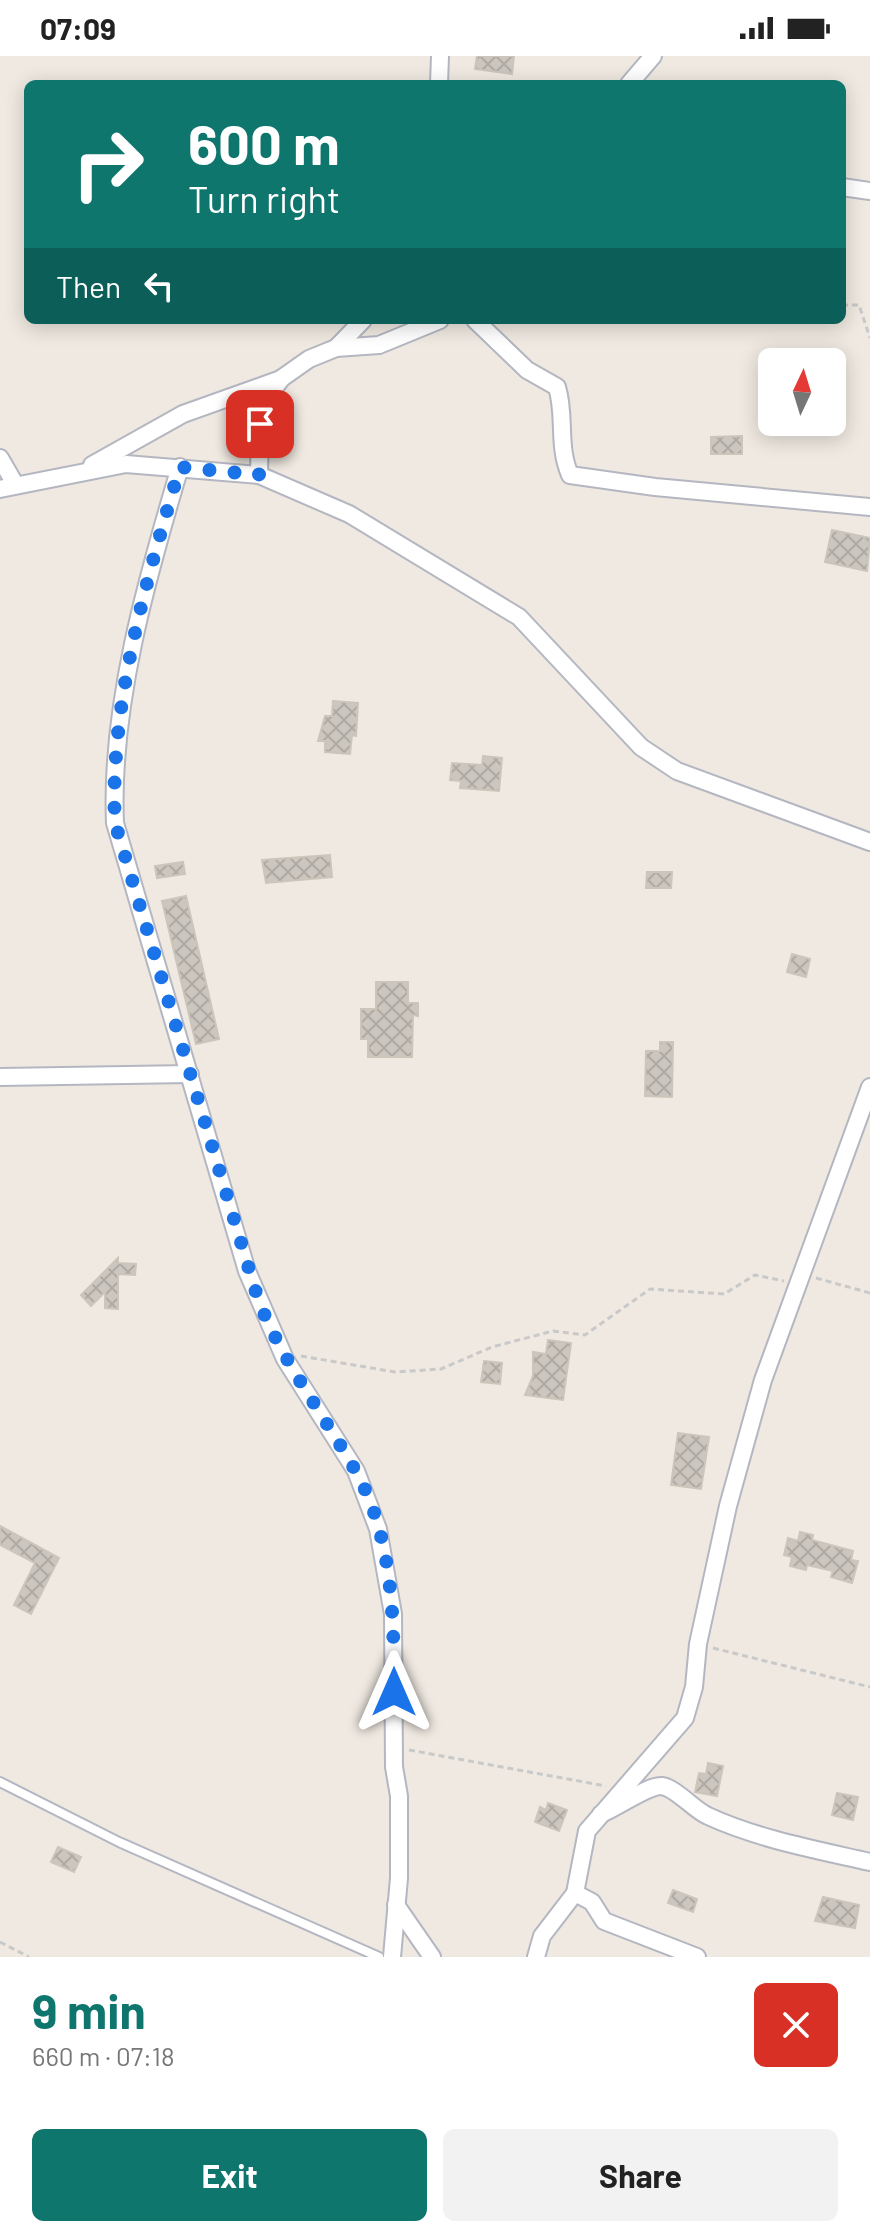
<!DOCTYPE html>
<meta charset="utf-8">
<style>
body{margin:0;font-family:Barlow,sans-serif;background:#f2f2f2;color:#222;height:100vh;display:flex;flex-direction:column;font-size:30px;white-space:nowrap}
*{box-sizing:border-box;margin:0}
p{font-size:26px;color:#767676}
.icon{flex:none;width:44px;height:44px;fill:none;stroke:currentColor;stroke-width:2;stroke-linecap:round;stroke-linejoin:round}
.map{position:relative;height:1901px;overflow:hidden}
.panel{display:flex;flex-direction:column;background:#fff;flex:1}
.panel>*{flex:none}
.top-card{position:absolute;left:24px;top:24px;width:822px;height:244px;border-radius:12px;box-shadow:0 4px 20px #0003;background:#0f766e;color:#fff;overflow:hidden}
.needle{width:52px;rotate:4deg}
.tools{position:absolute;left:758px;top:292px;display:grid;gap:16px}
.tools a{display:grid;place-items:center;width:88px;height:88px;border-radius:12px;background:#fff;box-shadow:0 4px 20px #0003;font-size:40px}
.pin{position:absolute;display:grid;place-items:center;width:68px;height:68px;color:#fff;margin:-34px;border-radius:16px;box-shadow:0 4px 12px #0006}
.me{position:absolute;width:88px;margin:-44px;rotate:0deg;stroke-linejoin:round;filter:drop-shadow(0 0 6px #0008)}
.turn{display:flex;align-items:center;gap:28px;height:168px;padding:0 32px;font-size:36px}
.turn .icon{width:104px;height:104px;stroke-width:2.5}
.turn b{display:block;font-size:56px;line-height:68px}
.then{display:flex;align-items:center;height:76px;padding:0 32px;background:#0003;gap:16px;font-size:30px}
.round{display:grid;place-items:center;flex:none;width:84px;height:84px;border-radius:12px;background:#f2f2f2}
.headline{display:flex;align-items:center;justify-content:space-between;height:136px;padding:0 32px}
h1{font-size:48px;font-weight:700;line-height:60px;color:#0f766e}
.button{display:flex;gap:16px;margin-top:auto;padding:16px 32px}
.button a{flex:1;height:92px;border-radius:12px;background:#0f766e;color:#fff;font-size:32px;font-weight:700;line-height:92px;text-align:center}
.button a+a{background:#f2f2f2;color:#222}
.status{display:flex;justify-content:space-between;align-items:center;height:56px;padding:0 40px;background:#fff;direction:ltr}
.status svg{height:22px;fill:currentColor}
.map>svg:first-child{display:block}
.building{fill:url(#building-cross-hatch);stroke:#cbc5ba;stroke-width:2}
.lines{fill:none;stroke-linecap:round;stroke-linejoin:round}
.lane-casing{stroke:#b4b7c1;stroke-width:12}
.street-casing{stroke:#b4b7c1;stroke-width:20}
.path{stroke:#c9c9c9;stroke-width:3;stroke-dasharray:6 4;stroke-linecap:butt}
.lane{stroke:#fff;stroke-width:8}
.street{stroke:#fff;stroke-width:16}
.route{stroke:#1a73e8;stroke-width:14;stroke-dasharray:0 25.2}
</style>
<div class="status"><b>07:09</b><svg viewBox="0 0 49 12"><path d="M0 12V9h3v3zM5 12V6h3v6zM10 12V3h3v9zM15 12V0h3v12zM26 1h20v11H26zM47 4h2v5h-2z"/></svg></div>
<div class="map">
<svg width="870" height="1901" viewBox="0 0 870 1901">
<defs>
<pattern id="building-cross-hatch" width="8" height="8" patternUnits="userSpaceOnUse" patternTransform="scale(2)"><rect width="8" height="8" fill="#cbc7bf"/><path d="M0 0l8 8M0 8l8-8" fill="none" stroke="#afaba4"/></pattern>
</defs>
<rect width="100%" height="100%" fill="#efe9e1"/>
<g class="building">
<polygon points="477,0 514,0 512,18 475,13"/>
<polygon points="742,380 742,398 711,398 711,381"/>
<polygon points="832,474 870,482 867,515 825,506"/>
<polygon points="333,645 358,647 356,680 352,679 350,698 325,696 325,685 318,685 325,660 332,660"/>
<polygon points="483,700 502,702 499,735 460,732 461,725 450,724 452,707 482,709"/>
<polygon points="330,799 332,821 266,827 262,804"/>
<polygon points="183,806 185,818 157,822 155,810"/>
<polygon points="647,816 672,816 671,832 646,832"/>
<polygon points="186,840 219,983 196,988 162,845"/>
<polygon points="792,898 810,903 806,921 787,916"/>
<polygon points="376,926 408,926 408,947 418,947 418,960 413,959 412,1001 368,1001 368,983 361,983 361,953 376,953"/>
<polygon points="660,986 673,986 672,1041 645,1040 646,995 660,995"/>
<polygon points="118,1202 118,1207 136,1208 135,1219 118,1218 118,1253 105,1252 105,1236 91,1250 81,1239"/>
<polygon points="548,1284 571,1287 563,1344 525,1339 533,1320 533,1296 546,1298"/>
<polygon points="484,1305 502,1307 500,1328 481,1326"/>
<polygon points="678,1377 709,1381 701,1433 671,1429"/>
<polygon points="0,1470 59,1502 31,1558 14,1549 35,1507 0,1489"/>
<polygon points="800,1476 813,1479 812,1484 853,1495 851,1504 858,1505 852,1527 831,1521 833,1515 807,1509 806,1514 790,1510 792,1501 784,1499 788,1482 798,1485"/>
<polygon points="708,1707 723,1710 717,1740 695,1736 699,1717 706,1718"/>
<polygon points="837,1737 858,1741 853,1764 832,1759"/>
<polygon points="548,1747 567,1754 559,1775 535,1766 540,1751 546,1754"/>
<polygon points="58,1791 81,1801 74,1816 51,1806"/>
<polygon points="673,1834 697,1843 693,1856 668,1847"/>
<polygon points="823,1841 859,1849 855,1872 815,1865"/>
</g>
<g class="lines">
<defs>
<polyline id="lane" points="0,1726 119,1786 379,1901"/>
<g id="street">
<polyline points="439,28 440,0"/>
<polyline points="629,28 653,0"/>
<polyline points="842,131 870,135"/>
<path d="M475 264 527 314 557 331C566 360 557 389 570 419L655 431 870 451"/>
<polyline points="336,292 363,264"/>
<polyline points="0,402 15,428"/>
<polyline points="92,409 183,358 281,323"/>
<path d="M180 411C147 522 110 650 115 767L247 1215 285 1303 356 1415 378 1473 393 1558 394 1711 399 1740V1822L392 1901"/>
<polyline points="259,419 260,368 266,343 282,322 309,303 336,292 379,289 440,264"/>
<polyline points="0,433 126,408 259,419 349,458 519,561 641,691 677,715 870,786"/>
<polyline points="0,1021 190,1018"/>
<path d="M601 1758C617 1752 648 1729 662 1730 676 1732 694 1754 708 1760 758 1783 817 1794 870 1806"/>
<polyline points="575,1837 592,1846 604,1865 697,1901"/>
<polyline points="396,1849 432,1901"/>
<polyline points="536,1901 542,1880 575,1837 587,1775 685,1662 694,1631 698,1588 728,1450 763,1324 870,1031"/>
</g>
</defs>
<use href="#lane" class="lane-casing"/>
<use href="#street" class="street-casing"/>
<g class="path">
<polyline points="842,249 859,249 870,282"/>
<polyline points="816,1222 870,1237"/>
<polyline points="301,1300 395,1316 441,1313 492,1291 553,1275 585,1279 650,1233 724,1238 755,1219 784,1225"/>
<polyline points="713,1592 870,1631"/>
<polyline points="409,1694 606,1730"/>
<polyline points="0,1886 29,1901"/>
</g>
<use href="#lane" class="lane"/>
<use href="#street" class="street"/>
</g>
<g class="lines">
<path class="route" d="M260 368 259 419 180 411C147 522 109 650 115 767L258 1243C282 1305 322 1356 355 1414 393 1480 394 1562 394 1636"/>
</g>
</svg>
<div class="tools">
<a><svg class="needle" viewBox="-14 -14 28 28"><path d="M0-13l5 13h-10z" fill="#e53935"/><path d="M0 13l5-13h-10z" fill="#767676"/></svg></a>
</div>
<div class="pin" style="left:260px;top:368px;background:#d93025"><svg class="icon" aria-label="arrive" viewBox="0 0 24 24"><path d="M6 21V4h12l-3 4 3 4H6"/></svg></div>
<svg class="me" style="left:394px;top:1636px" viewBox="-20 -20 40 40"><path d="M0-17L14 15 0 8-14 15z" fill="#1a73e8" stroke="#fff" stroke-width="4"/></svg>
<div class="top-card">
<div class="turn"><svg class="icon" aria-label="right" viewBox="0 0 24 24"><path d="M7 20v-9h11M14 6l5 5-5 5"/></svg><div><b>600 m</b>Turn right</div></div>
<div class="then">Then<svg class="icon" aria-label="left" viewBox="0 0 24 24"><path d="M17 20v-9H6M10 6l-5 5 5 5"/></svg></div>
</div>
</div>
<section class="panel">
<div class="headline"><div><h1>9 min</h1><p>660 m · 07:18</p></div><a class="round" style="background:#d93025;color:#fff"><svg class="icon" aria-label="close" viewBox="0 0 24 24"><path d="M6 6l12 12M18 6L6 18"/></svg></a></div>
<div class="button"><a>Exit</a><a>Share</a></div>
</section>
